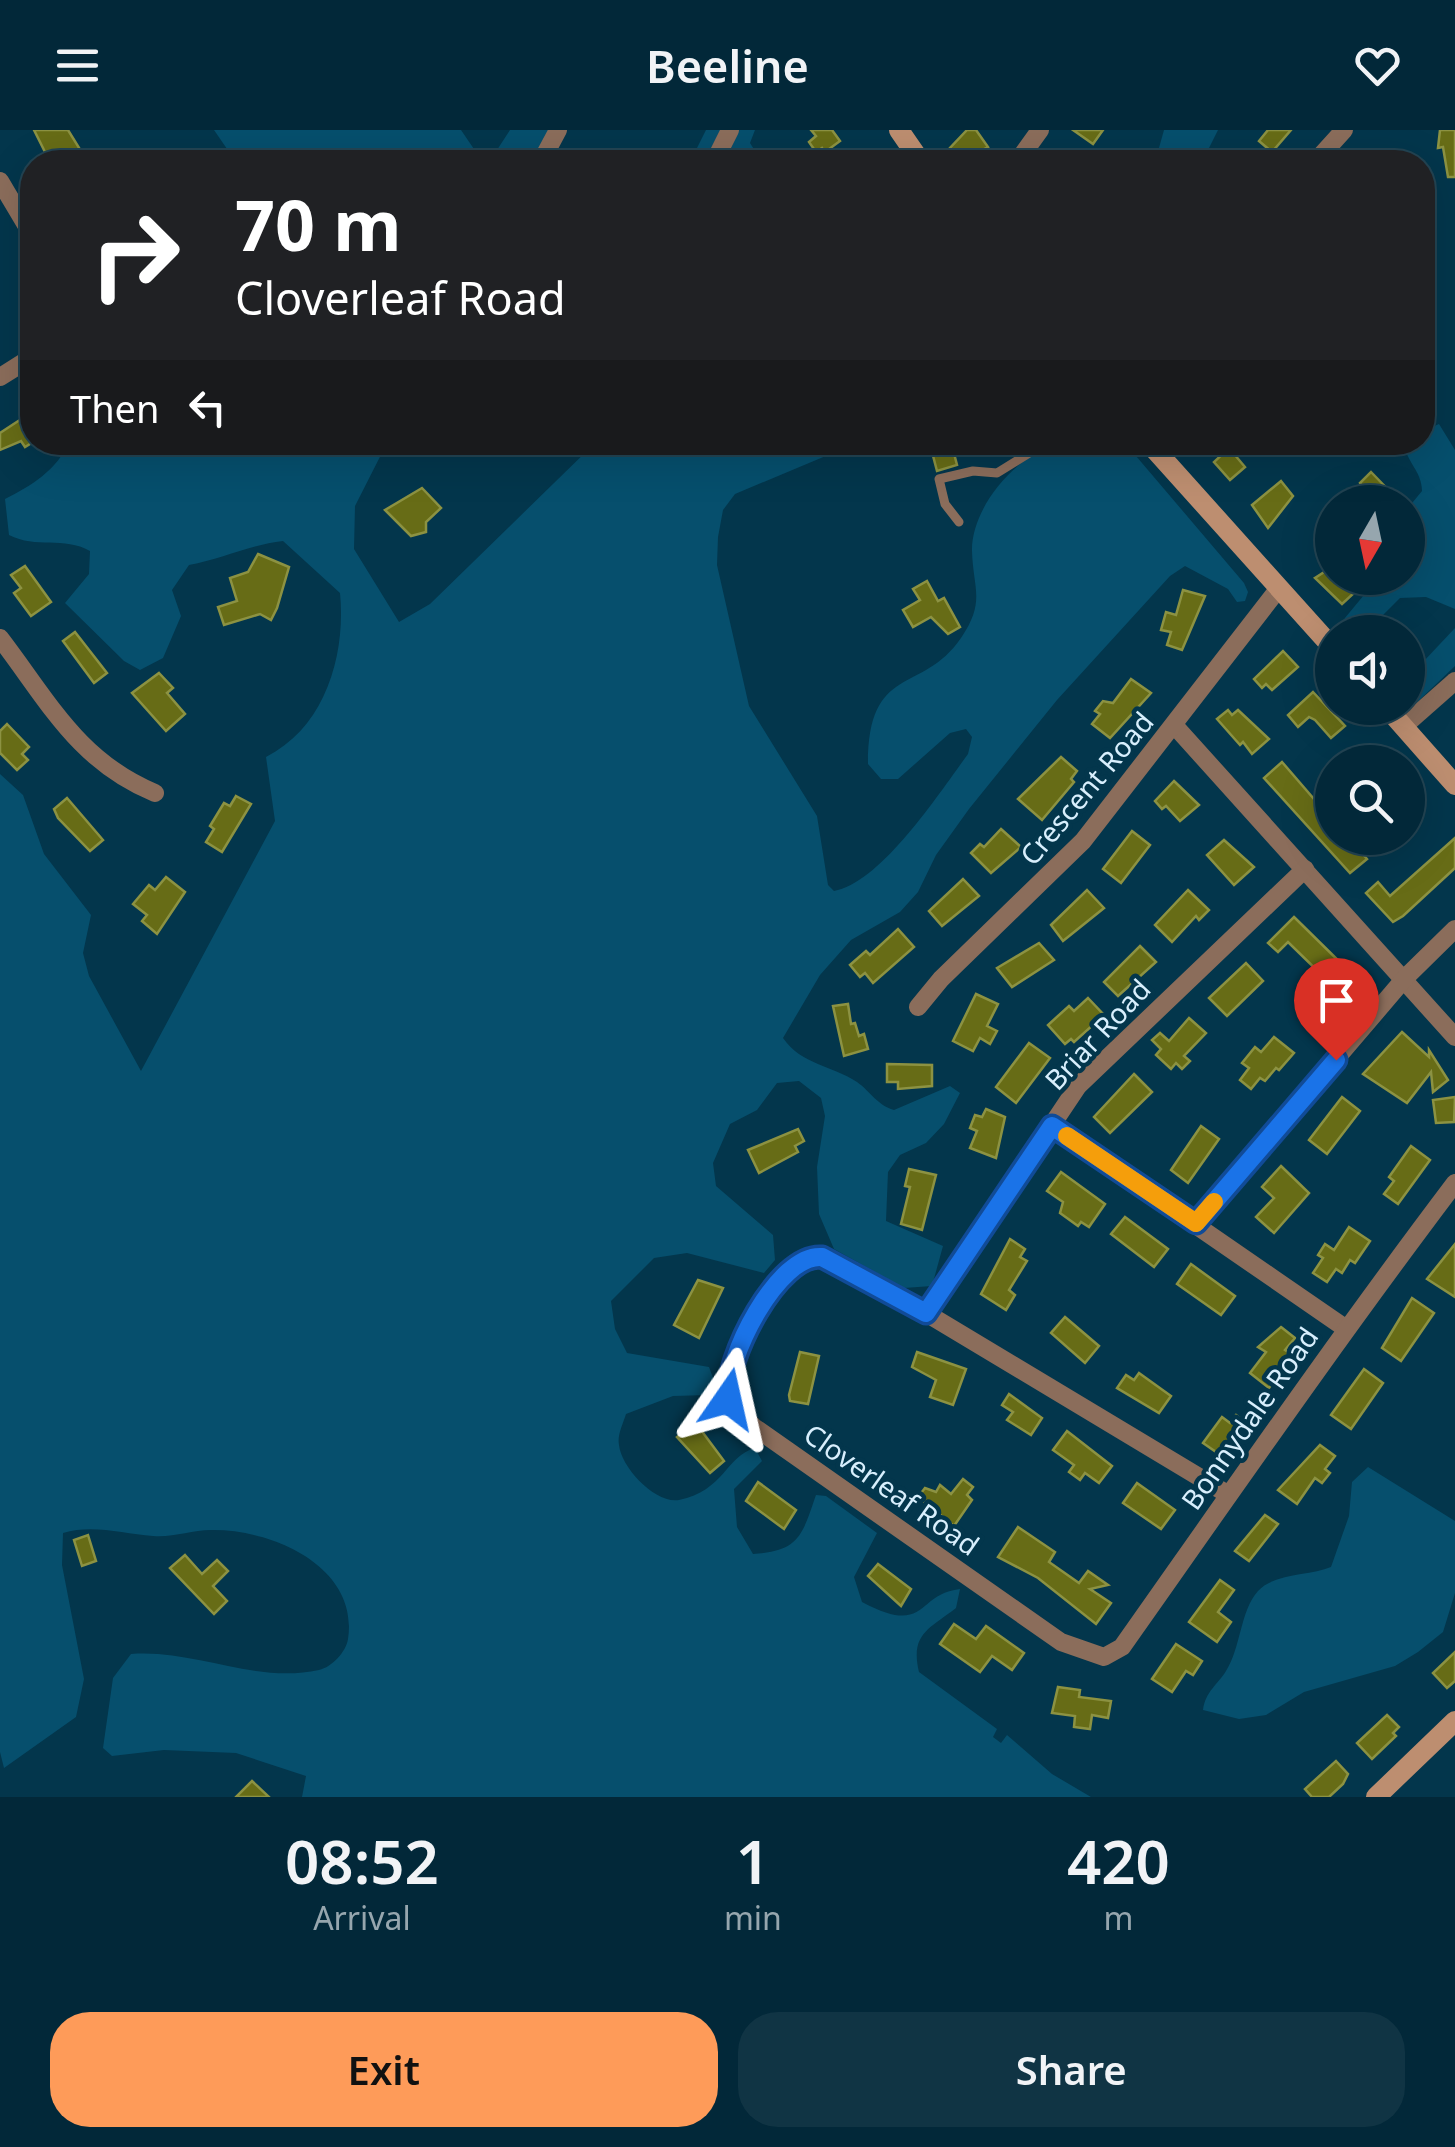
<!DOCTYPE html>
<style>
body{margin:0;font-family:"Noto Sans",sans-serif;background:#103444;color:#f1f3f6;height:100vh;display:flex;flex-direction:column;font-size:38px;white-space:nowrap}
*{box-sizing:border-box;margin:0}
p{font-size:32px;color:#96a6ae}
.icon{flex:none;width:55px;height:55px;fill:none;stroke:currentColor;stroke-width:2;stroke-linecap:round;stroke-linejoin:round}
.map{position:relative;height:1667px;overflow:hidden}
.sheet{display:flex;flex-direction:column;background:#022839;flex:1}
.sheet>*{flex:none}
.banner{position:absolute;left:20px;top:20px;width:1415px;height:305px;border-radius:40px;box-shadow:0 10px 40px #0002,0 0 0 2px #234453;background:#202124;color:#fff;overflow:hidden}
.needle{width:65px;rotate:189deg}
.buttons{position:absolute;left:1315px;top:355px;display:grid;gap:20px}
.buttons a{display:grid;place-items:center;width:110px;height:110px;border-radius:50%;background:#022839;box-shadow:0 10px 40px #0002,0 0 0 2px #234453;font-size:50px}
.pin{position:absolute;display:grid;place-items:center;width:85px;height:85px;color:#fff;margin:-102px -42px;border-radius:50% 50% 50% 0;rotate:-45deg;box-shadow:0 0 10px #0007}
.pin .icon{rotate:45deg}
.me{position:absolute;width:110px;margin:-55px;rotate:11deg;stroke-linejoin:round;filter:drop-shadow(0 0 8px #0008)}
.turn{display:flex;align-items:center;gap:35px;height:210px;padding:0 50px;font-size:45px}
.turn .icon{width:130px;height:130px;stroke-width:2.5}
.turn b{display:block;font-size:70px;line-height:85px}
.then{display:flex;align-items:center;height:95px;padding:0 50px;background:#0003;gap:20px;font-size:38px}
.eta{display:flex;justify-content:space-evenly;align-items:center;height:170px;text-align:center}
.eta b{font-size:60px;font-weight:600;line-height:70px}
.primary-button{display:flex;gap:20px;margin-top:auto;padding:20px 50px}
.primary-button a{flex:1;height:115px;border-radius:40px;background:#fe9b59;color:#111;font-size:40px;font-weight:600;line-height:115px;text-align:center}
.primary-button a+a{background:#103444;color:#f1f3f6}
header{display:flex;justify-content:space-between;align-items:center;height:130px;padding:0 50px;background:#022839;font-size:45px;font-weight:600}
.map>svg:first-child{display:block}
.green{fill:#064f6d}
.building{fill:#676c16;stroke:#8c9242;stroke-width:2.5}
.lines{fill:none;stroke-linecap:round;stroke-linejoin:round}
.lane{stroke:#8b6d5b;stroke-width:9}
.street{stroke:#8b6d5b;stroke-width:18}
.secondary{stroke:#bd8e70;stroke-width:20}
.route-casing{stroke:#114b97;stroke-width:25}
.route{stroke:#1a73e8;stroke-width:18}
.slow{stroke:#f59e0b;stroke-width:18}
.labels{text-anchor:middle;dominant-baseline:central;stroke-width:9;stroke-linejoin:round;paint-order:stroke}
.street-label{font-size:28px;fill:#d8effd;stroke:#03364c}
</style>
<header><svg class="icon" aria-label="menu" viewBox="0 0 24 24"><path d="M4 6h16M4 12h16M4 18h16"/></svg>Beeline<svg class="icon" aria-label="heart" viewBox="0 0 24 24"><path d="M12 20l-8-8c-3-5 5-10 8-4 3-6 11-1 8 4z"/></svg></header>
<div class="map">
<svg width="1455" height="1667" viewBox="0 0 1455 1667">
<rect width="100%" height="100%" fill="#03364c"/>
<g class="green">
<polygon points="214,0 461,0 476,22 495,23 510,0 550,0 533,32 236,32"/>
<polygon points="706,0 721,0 703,32 690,32"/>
<polygon points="739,0 755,0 750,13 762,32 725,32"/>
<polygon points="1164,0 1218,0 1202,32 1155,32"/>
<path d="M1439 294 1455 320V479L1426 467 1400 468 1366 502H1342L1340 494 1378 448H1408V378L1422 361C1422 341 1406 332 1404 313L1422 312 1423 301Z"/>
<path d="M69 312 387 313 355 376 354 419 399 492 430 474 595 313H893L840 320 735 364 723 380 718 407 717 435 749 576 817 686 828 755 834 761C881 753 940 662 968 624L972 607 966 599 950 603 898 649H881L868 634C868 533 922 565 961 508 986 471 973 459 972 421 971 376 1020 320 1064 312 1083 309 1106 312 1125 313L1244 453 1248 462 1245 471 1237 472 1228 459 1185 436 1170 446 1057 570 969 679 936 725 918 762 900 782 851 810 820 845 783 908C802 935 831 935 857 952 871 962 877 975 894 980L950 956 960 963 944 994 926 1013 900 1025 888 1042 886 1091 943 1116 932 1156 904 1158 834 1119 819 1084 817 1037 825 986 821 968 799 951 777 953 757 980 730 994 713 1033 716 1056 773 1105 775 1130 764 1143 687 1123 654 1128 611 1171 615 1199 627 1223 709 1237 715 1253 709 1265 673 1266 626 1284C623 1294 617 1305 619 1315 621 1337 655 1374 679 1370 724 1361 726 1326 755 1318L762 1331 734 1359 737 1397 753 1424C800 1421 802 1405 816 1365L826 1366 877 1403 854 1447 862 1472C928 1507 915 1464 960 1459L956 1478C929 1499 910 1504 919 1542L997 1599 993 1607 1001 1613 1007 1605 1052 1644 1091 1667H302L306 1646 236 1623 164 1620 112 1626 103 1618 113 1548 131 1524C195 1519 255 1554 319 1540 332 1537 346 1522 348 1509 359 1438 275 1400 214 1400 194 1399 173 1408 153 1406 123 1404 93 1394 63 1403L62 1435 84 1549 76 1587 4 1638 0 1622V644L23 665 44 724 91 785 83 823 89 846 141 941 275 691 266 627C326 597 346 524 340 463L283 411C253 414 222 429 189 435L172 460 181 486 163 528 140 540 124 531 65 473 89 444 90 421C64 406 36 419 9 405L5 369C31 356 57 340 69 312Z"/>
<polygon points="1455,498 1455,536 1411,578 1404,578 1408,548"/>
<path d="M1368 1337 1455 1391V1463L1443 1502 1418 1522 1395 1536 1304 1562 1266 1585 1239 1589 1203 1580C1205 1562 1218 1554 1226 1541 1241 1518 1240 1481 1258 1461 1274 1443 1310 1446 1331 1437L1349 1386 1352 1352Z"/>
</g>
<g class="building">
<polygon points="34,0 68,0 81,21 61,32 50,32"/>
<polygon points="811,0 832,0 840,11 825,22 822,18 816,22 809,12 816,6"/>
<polygon points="967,0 976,0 988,17 959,32 950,18"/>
<polygon points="1073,0 1103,0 1093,14"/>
<polygon points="1268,0 1291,0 1272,22 1259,11"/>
<polygon points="1440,0 1455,0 1455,47 1448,47 1443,17 1438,18"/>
<polygon points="32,282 33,312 25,317 21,311 0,320 0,303"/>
<polygon points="951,312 957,335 937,341 931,318"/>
<polygon points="1229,318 1245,337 1230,350 1214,332"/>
<polygon points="1371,342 1400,372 1374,372 1368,366 1360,353"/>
<polygon points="1281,351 1293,366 1268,398 1252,375"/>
<polygon points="422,358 441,378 426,392 426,402 411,406 385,380"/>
<polygon points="258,424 289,437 277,478 271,490 260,484 224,495 218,477 237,471 230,448 248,442"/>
<polygon points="25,436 51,472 31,486 14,463 21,458 11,445"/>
<polygon points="1332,437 1332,448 1340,448 1354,463 1342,474 1315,448"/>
<polygon points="927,451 938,471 944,468 960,497 948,504 931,487 913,497 903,480 920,470 913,459"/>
<polygon points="1183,460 1205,466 1182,520 1167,515 1171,502 1161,500 1166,482 1176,485"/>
<polygon points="75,502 107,543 94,553 63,511"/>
<polygon points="1283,521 1298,537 1272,560 1266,554 1262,558 1254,549"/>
<polygon points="159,543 173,558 167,563 185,584 166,601 132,563"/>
<polygon points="1131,549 1151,563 1110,608 1092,594 1100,584 1095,581 1103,571 1113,573"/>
<polygon points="1313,562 1345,596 1331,608 1315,590 1309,587 1298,597 1288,585"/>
<polygon points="1228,580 1232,585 1238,580 1269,609 1252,624 1243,612 1240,615 1217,589"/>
<polygon points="7,594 29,617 22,624 28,630 17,640 0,623 0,601"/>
<polygon points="1366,618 1380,632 1350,632"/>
<polygon points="1061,627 1077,641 1071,649 1074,652 1042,690 1018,669"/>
<polygon points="1282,632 1332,690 1332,708 1364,708 1355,715 1367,729 1350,743 1264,648"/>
<polygon points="1174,651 1199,675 1180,691 1166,676 1162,679 1155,671"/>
<polygon points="236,666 251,674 222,722 206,712 214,699 210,696 224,673 230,676"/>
<polygon points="67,668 103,710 90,721 58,688 54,679"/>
<polygon points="1001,699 1021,717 991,743 971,723 980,714 984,717"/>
<polygon points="1132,701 1150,715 1121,753 1103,739"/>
<polygon points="1455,708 1455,738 1403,786 1393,792 1366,763 1378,752 1390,766"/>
<polygon points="1224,710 1254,737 1234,755 1207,725"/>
<polygon points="166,747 185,762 157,804 142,791 147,785 133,774 149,755 155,760"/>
<polygon points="963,749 979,766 942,796 929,781"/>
<polygon points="1087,760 1104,778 1063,811 1051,795"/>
<polygon points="1188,760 1209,780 1199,790 1196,786 1172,812 1155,795"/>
<polygon points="1294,787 1355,847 1327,888 1315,879 1329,852 1288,812 1278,822 1268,813"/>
<polygon points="898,799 914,817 873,853 865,843 860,847 850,835 866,821 870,825"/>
<polygon points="1039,813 1054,830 1012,857 997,838"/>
<polygon points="1140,816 1156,832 1118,866 1104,852"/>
<polygon points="1246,833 1263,851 1227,886 1209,868"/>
<polygon points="976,864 998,874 987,896 997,901 990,914 980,908 973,921 953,911"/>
<polygon points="1088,868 1104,885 1074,912 1071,909 1065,914 1048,895 1069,876 1074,881"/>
<polygon points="848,874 851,894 855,893 859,906 864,904 868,919 844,926 833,876"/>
<polygon points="1189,888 1206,903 1184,926 1190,931 1182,939 1176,933 1171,939 1156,925 1161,919 1152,910 1160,903 1169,911"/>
<polygon points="1402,902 1429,927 1429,920 1448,950 1433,962 1431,942 1407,973 1363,944"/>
<polygon points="1274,907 1294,923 1279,940 1276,938 1265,951 1260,948 1251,959 1240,950 1249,938 1242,933 1255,917 1261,922"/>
<polygon points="1029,913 1050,928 1016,973 996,957"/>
<polygon points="887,934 932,935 932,956 898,959 898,952 887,952"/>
<polygon points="1134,944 1152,962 1110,1003 1094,987"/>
<polygon points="1342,967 1360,981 1327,1024 1309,1010"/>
<polygon points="1455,967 1454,992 1436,993 1433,970"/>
<polygon points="986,979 1005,987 996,1028 970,1018 977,1001 970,998 975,985 982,987"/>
<polygon points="1201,996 1219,1009 1188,1053 1171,1040"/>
<polygon points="798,999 804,1011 795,1016 798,1022 759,1043 748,1020"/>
<polygon points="1411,1016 1430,1030 1398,1074 1384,1064 1394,1051 1389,1047"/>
<polygon points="1281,1036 1309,1063 1274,1103 1256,1087 1274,1068 1262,1057"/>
<polygon points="909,1039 936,1045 922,1100 901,1094 910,1057 905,1056"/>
<polygon points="1061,1042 1105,1074 1089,1097 1081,1092 1078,1096 1060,1083 1063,1072 1047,1061"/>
<polygon points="1125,1087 1168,1119 1154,1137 1111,1104"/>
<polygon points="1349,1097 1370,1111 1355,1133 1350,1130 1342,1143 1336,1139 1327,1152 1313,1143 1323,1128 1318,1125 1325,1114 1334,1120"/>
<polygon points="1010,1109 1025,1119 1020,1127 1027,1131 1009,1160 1015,1165 1006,1180 981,1164"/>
<polygon points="1455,1114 1455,1167 1427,1149"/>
<polygon points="1191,1134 1235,1166 1221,1185 1177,1154"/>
<polygon points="698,1150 723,1158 699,1208 674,1195"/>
<polygon points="1412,1168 1434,1183 1401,1231 1382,1218"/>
<polygon points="1065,1187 1099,1216 1085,1233 1051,1203"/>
<polygon points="1281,1197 1295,1208 1285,1220 1291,1224 1283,1238 1269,1258 1250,1243 1266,1222 1258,1217"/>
<polygon points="800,1222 819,1226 808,1274 790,1271 789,1265"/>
<polygon points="917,1222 966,1239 953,1275 930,1267 936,1250 912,1237"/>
<polygon points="1364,1239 1383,1253 1351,1299 1331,1285"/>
<polygon points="1139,1243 1171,1266 1159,1283 1117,1258 1126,1245 1134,1250"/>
<polygon points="1009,1264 1042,1288 1031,1305 1007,1290 1013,1282 1002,1275"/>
<polygon points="1236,1285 1246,1293 1219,1324 1203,1313 1222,1287 1230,1293"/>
<polygon points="695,1292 724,1331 710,1343 677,1307"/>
<polygon points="1067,1301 1112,1336 1099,1353 1085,1343 1080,1350 1069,1342 1074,1335 1053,1320"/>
<polygon points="1320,1315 1335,1326 1325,1339 1330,1343 1322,1353 1315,1348 1297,1374 1278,1360"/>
<polygon points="963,1349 973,1357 967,1365 972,1370 954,1396 918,1367 925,1358 936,1362 940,1355 951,1364"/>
<polygon points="758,1352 796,1380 784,1399 746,1371"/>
<polygon points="1137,1353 1175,1380 1161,1399 1123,1373"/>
<polygon points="1265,1385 1278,1394 1249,1431 1235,1421"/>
<polygon points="1018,1397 1055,1422 1049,1432 1079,1453 1088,1441 1108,1455 1090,1459 1111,1473 1096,1494 1038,1448 998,1427"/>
<polygon points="88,1405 96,1431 82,1436 74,1410"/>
<polygon points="185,1425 202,1444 217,1430 228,1441 213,1456 227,1471 214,1484 170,1438"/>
<polygon points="878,1434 911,1459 901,1476 868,1446"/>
<polygon points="1220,1450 1234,1460 1218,1482 1231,1492 1217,1512 1189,1492"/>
<polygon points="954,1494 976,1509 986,1496 1024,1523 1012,1540 992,1526 980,1542 940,1514"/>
<polygon points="1176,1514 1202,1531 1193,1545 1186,1541 1172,1562 1152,1549"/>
<polygon points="1455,1522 1455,1551 1447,1558 1433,1543"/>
<polygon points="1058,1557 1080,1560 1079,1567 1111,1571 1108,1588 1092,1585 1090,1599 1074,1597 1075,1586 1052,1583"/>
<polygon points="1387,1585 1399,1597 1393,1603 1396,1606 1372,1629 1357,1613"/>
<polygon points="1336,1631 1348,1644 1343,1654 1329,1667 1312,1667 1305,1659"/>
<polygon points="252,1651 269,1667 236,1667"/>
</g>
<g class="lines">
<polyline class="lane" points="959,392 945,374 939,349 973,341 997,343 1047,312"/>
<g class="street">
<polyline points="543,28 558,0"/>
<polyline points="714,32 730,0"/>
<polyline points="1017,32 1040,0"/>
<polyline points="1315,32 1344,0"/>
<polyline points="0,51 32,105"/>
<polyline points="0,247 32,227"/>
<path d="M0 508C49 572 78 631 155 663"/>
<polyline points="1174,595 1455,907"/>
<polyline points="1404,596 1455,551"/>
<polyline points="918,877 941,849 1083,711 1279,458"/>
<polyline points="1052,996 1345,1198"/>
<polyline points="1196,1093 1405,848 1455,799"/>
<polyline points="926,1183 1078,956 1305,739"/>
<path d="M1229 1365 926 1183 816 1126C776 1133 723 1229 728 1269L754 1297 1061 1512 1104 1527 1122 1517C1232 1361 1340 1205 1455 1053"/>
</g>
<g class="secondary">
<polyline points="899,0 921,32"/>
<polyline points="1148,312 1332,517"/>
<polyline points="1387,578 1455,655"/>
<polyline points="1376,1667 1455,1591"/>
</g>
</g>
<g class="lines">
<defs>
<path id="route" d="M728 1269C724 1230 778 1123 822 1127L926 1183 1052 996 1196 1093 1336 930"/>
</defs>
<use href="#route" class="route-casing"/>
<use href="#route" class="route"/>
<polyline class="slow" points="1067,1006 1196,1093 1214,1072"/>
</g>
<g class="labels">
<g class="street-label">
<text transform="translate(1086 658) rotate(-50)">Crescent Road</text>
<text transform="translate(1097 904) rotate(-47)">Briar Road</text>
<text transform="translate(1249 1288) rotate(-55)">Bonnydale Road</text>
<text transform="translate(892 1359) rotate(35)">Cloverleaf Road</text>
</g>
</g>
</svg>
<div class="buttons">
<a><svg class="needle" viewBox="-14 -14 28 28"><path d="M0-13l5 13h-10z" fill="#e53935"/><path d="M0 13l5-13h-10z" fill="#96a6ae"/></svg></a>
<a><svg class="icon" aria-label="sound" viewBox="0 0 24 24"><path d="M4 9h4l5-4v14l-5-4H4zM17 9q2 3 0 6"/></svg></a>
<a><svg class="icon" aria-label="search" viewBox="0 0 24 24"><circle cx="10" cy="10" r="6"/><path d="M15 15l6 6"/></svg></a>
</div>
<div class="pin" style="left:1336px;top:930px;background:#d93025"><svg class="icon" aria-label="arrive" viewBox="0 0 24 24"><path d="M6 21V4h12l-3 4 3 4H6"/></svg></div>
<svg class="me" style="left:728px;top:1269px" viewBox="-20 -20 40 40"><path d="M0-17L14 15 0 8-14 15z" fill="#1a73e8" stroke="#fff" stroke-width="4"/></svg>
<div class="banner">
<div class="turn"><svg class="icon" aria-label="right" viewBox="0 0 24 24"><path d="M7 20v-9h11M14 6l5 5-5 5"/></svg><div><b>70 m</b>Cloverleaf Road</div></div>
<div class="then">Then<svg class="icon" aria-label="left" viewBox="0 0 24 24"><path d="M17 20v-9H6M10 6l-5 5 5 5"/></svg></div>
</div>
</div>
<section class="sheet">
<div class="eta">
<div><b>08:52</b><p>Arrival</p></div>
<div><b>1</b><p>min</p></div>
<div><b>420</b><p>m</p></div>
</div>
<div class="primary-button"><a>Exit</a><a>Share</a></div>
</section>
